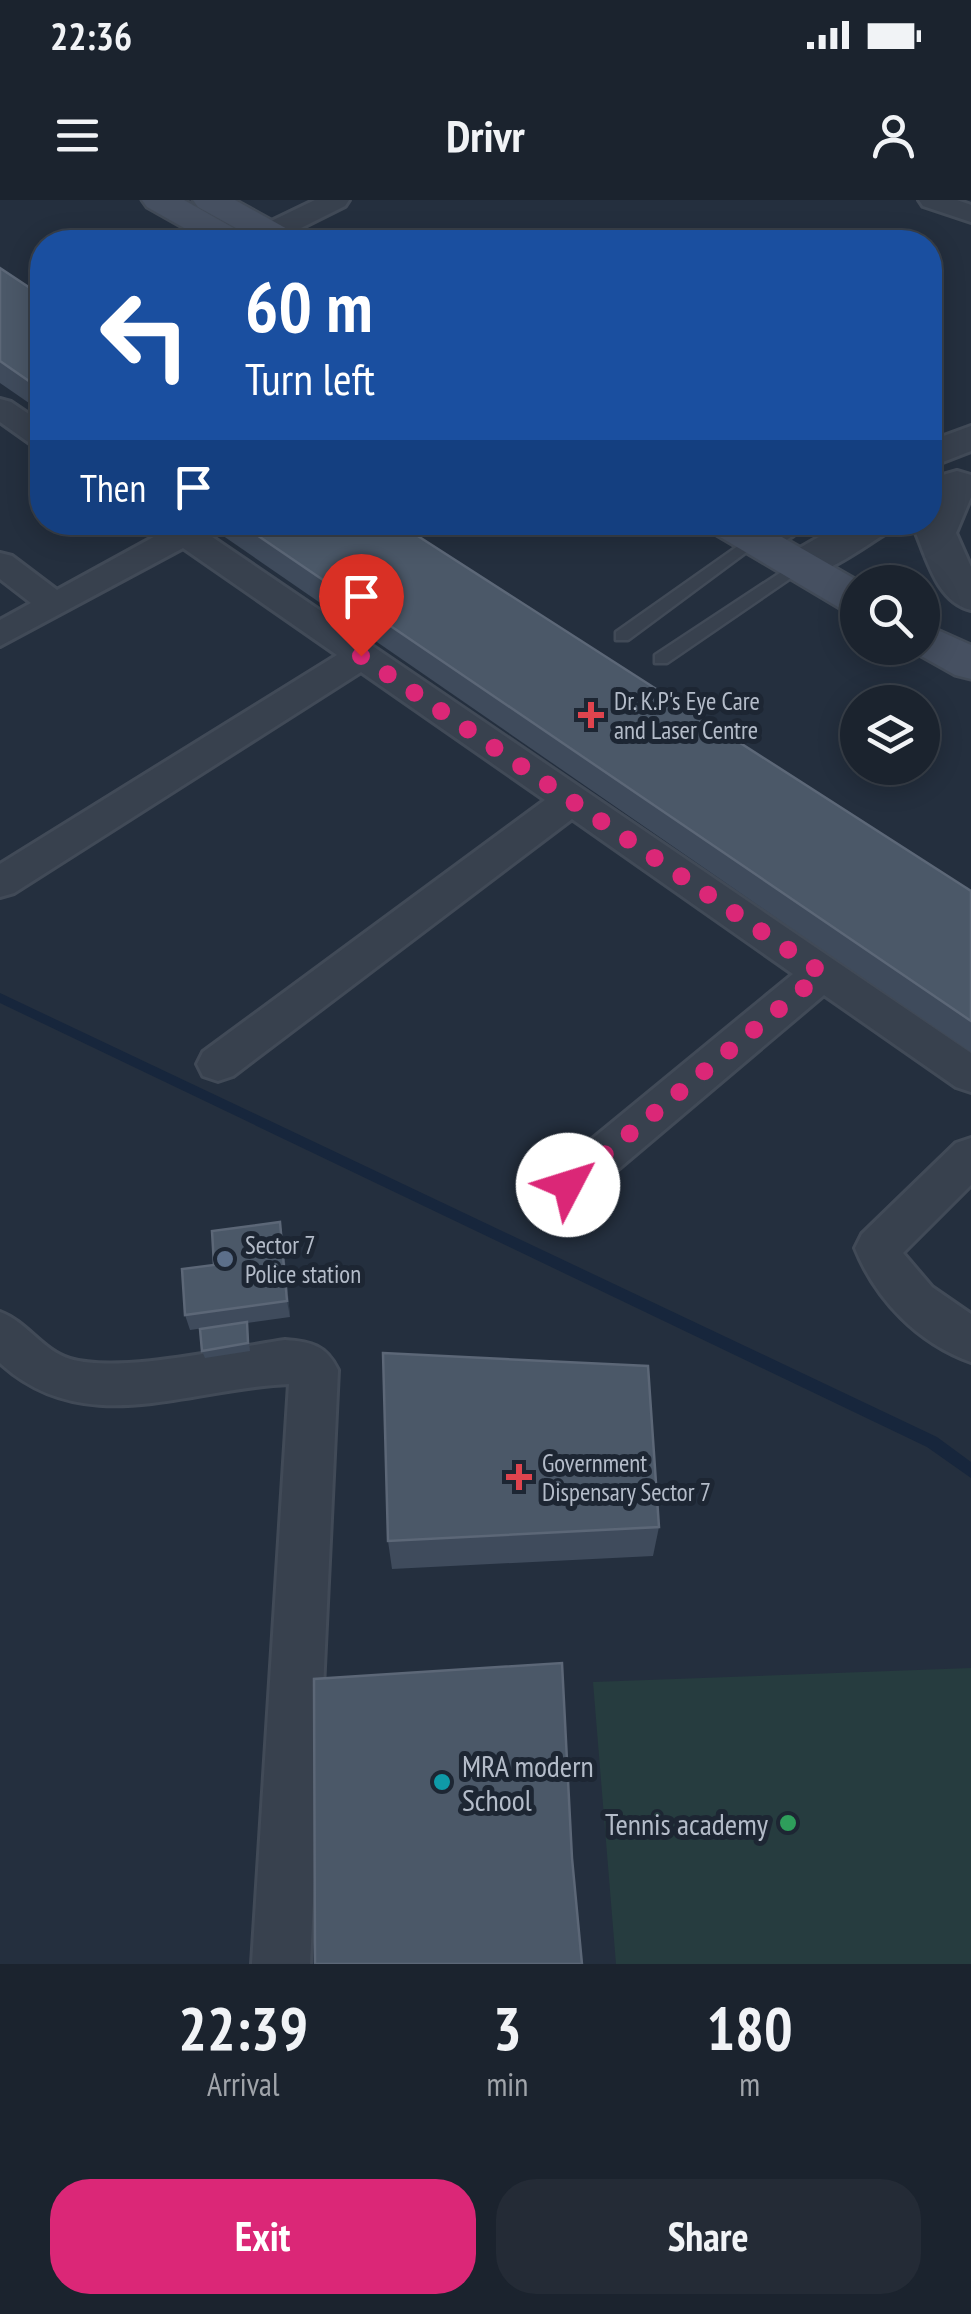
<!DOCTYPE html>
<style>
body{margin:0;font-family:"PT Sans Narrow",sans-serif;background:#242b36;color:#f1f3f6;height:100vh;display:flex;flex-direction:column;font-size:38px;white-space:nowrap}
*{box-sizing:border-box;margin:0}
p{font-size:32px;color:#a0a4aa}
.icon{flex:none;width:55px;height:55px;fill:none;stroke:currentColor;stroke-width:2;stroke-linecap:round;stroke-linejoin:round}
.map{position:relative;height:1764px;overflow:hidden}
.panel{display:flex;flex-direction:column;background:#1b232e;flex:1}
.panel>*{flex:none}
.banner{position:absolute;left:30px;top:30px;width:912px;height:305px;border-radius:40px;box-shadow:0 5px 25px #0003,0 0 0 2px #39404a;background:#1a4fa0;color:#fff;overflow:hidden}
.fabs{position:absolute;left:840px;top:365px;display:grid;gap:20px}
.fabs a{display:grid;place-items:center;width:100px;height:100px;border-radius:50%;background:#1b232e;box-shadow:0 5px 25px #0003,0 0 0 2px #39404a;font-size:50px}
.pin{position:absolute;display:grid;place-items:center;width:85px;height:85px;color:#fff;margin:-102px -42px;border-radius:50% 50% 50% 0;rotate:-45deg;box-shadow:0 0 10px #0007}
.pin .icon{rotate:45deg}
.me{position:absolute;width:110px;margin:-55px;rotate:50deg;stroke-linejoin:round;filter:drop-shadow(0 0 8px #0008)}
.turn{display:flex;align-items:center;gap:35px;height:210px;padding:0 50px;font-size:45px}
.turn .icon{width:130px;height:130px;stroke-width:2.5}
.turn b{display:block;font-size:70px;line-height:85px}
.then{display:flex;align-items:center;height:95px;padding:0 50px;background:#0003;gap:20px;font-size:38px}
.eta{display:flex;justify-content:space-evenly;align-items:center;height:170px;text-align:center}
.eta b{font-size:60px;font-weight:600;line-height:70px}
.button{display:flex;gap:20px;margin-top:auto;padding:20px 50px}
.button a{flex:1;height:115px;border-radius:40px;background:#db2777;color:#fff;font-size:40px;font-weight:600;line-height:115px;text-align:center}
.button a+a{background:#242b36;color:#f1f3f6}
.status{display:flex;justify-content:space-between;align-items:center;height:70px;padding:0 50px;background:#1b232e;direction:ltr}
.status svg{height:28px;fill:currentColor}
header{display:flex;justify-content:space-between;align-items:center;height:130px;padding:0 50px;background:#1b232e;font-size:45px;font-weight:600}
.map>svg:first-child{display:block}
.green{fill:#263c3f}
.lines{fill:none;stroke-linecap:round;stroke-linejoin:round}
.stream{fill:#17263c;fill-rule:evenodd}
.service-casing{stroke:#414a57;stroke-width:5}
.minor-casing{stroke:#414a57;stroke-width:6}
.tertiary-casing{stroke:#414a57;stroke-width:6}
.secondary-casing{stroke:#414a57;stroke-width:5}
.service{fill:#38414e;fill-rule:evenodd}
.minor{fill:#38414e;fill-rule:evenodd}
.tertiary{fill:#38414e;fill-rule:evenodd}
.secondary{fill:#465061;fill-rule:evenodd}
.wall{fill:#3f4b5c}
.shaded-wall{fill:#2f3b4b}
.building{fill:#4b5868;stroke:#5c6777;stroke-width:2.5}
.route{stroke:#db2777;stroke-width:18;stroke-dasharray:0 32.4}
.health-dot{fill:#e0444e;stroke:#1d2633;stroke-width:4}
.service-dot{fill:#5c6f8a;stroke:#1d2633;stroke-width:4}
.culture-dot{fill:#0f9aa8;stroke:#1d2633;stroke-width:4}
.leisure-dot{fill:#2e9e5b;stroke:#1d2633;stroke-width:4}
.labels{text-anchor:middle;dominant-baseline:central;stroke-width:10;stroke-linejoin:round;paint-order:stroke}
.poi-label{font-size:25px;fill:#b4bcc9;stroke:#1d2633;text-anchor:start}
.near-poi-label{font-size:30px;fill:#b4bcc9;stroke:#1d2633;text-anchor:start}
</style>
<div class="status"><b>22:36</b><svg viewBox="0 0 49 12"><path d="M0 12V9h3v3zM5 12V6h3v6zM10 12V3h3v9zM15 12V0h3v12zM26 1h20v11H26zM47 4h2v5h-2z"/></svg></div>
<header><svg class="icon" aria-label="menu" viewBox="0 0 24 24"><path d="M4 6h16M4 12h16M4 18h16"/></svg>Drivr<svg class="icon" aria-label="person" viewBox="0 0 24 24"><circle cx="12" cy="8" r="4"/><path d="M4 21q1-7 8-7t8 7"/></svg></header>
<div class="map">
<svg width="971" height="1764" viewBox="0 0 971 1764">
<rect width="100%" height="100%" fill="#242f3e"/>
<polygon class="green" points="971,1468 971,1764 616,1764 593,1482"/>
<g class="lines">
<polygon class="stream" points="0,793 937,1237 971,1262 971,1278 927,1247 0,803"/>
<defs>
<g id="service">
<polygon points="755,334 763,339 760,342 628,440 616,440 616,432"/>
<polygon points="798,361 804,363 804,369 667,463 655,463 655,455"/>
</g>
<g id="minor">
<polygon points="315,0 349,0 345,6 279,39 269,41 255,33 259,27"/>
<polygon points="919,0 957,0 971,5 971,22 923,6"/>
<polygon points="0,199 11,202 42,223 42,246 31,244 0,222"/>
<polygon points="151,322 190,322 971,853 971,892 956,887 824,795 584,998 568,1004 552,998 546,985 552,972 793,774 572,619 233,876 218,881 203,876 197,864 203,852 545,600 361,472 14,693 0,697 0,664 337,455 183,348 0,446 0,420 31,403 0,379 0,353 12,356 57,390 161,333"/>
<path d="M971 938V985L903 1053 932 1087 971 1114V1162C918 1143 876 1100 855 1048L862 1034 956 943Z"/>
<path d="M0 1112C27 1122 43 1151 70 1159 121 1174 230 1148 285 1140 311 1142 326 1145 338 1170L310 1764H252L289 1184C189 1188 85 1241 0 1163Z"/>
</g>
<g id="tertiary">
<polygon points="971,226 971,251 930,267 930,241"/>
<path d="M957 271 971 275V297L956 333 971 367V410C938 402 928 362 916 333L920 322H930C930 303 932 291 943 275Z"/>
<path d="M755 322H806C792 342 763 354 741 348L735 339 741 330Z"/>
<path d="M845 322H896L890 331C860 348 819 384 784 375L778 366 784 357Z"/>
</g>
<g id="secondary">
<polygon points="142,0 184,0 246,35 252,42 209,42 147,7"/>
<polygon points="193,0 235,0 298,35 304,42 261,42 198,7"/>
<polygon points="704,322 756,322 860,382 858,414 843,410 710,331"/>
<polygon points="922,423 971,445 971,479 955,475 907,448 922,448"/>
</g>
</defs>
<use href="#service" class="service-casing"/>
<use href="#minor" class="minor-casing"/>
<use href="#tertiary" class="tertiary-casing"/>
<use href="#secondary" class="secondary-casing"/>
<use href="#service" class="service"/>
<use href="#minor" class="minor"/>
<use href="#tertiary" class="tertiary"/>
<use href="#secondary" class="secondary"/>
</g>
<g class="wall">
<polygon points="0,68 42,96 42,212 0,183"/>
<polygon points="203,322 396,322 971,691 971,852"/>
<polygon points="280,1022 283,1039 290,1117 247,1123 250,1151 205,1158 202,1151 218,1126 190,1130 185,1115 214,1065"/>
<polygon points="659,1327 653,1356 392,1369 388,1341"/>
</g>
<polygon class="shaded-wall" points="280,1022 283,1039 290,1117 287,1101"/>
<g class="building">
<polygon points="0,68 42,96 42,190 0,161"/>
<polygon points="238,322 396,322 971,691 971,821"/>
<polygon points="280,1022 287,1101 185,1115 182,1069 214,1065 212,1031"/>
<polygon points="247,1122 248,1143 202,1151 200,1129"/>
<polygon points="383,1153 648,1166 659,1327 388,1341"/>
<polygon points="562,1463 572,1658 582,1764 315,1764 314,1479"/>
</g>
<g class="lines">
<polyline class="route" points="361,456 822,773 568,985"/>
</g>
<g class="health-dot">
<path d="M586 500h10v10h10v10h-10v10h-10v-10h-10v-10h10z"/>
<path d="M514 1262h10v10h10v10h-10v10h-10v-10h-10v-10h10z"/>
</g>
<circle class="service-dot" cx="225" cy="1059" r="10"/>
<circle class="culture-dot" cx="442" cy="1582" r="10"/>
<circle class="leisure-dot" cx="788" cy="1623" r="10"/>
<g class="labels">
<g class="poi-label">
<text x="614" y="501">Dr. K.P's Eye Care<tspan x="614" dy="29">and Laser Centre</tspan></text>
<text x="245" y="1045">Sector 7<tspan x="245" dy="29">Police station</tspan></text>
<text x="542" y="1263">Government<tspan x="542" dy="29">Dispensary Sector 7</tspan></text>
</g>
<g class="near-poi-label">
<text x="462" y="1565">MRA modern<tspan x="462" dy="34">School</tspan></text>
<text x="768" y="1623" text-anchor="end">Tennis academy</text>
</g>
</g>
</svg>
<div class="fabs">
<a><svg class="icon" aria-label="search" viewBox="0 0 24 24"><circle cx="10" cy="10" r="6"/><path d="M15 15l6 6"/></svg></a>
<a><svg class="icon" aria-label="layers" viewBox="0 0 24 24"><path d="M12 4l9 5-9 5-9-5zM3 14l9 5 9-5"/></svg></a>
</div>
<div class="pin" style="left:361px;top:456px;background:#d93025"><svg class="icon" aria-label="arrive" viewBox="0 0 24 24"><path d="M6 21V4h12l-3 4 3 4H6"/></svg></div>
<svg class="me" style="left:568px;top:985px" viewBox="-20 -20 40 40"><circle r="19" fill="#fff"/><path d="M0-13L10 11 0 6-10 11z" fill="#db2777"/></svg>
<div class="banner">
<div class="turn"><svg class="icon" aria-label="left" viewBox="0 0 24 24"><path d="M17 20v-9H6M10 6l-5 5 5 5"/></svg><div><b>60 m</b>Turn left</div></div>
<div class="then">Then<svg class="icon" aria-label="arrive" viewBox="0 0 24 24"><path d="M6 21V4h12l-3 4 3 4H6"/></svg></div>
</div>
</div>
<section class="panel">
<div class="eta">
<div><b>22:39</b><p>Arrival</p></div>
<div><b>3</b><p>min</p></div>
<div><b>180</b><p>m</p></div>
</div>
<div class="button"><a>Exit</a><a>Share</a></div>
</section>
